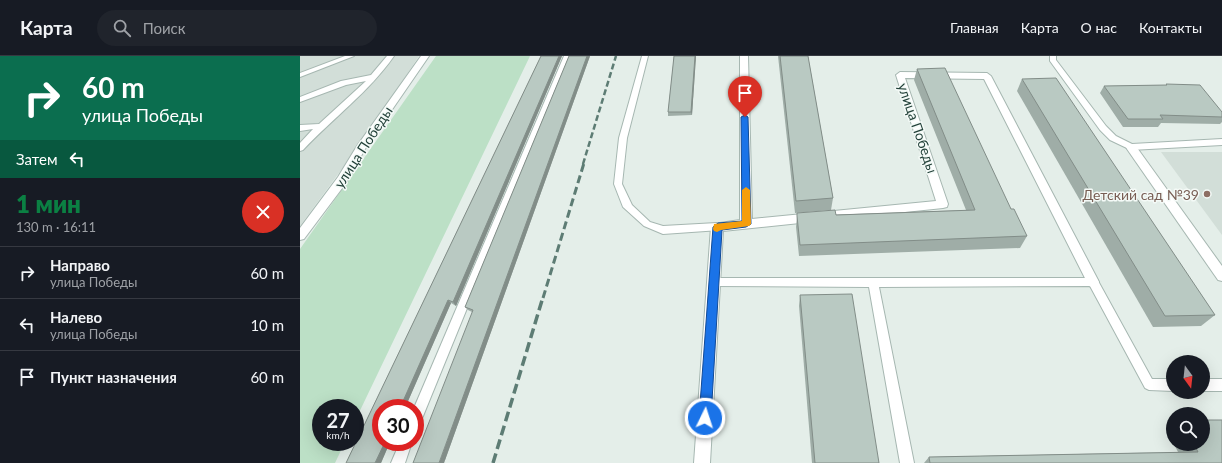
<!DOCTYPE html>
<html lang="ru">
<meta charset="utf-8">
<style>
body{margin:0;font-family:Lato,sans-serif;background:#20242c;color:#f1f3f6;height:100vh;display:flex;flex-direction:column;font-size:15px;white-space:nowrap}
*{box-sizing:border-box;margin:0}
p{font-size:13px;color:#9ea1a6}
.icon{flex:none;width:22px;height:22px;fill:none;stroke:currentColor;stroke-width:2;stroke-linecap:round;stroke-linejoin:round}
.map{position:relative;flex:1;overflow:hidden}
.panel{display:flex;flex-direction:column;background:#171b24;width:300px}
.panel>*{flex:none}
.hud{background:#0b6e4f;color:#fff;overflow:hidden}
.needle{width:26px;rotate:165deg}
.buttons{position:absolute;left:866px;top:299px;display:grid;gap:8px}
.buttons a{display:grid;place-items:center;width:44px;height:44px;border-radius:50%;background:#171b24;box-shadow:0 4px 16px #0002;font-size:20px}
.speed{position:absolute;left:12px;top:343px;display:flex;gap:8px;font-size:20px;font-weight:700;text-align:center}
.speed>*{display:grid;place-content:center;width:52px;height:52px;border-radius:50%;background:#171b24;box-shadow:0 4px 16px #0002;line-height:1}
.speed small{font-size:10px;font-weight:400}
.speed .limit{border:6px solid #d22;background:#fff;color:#111}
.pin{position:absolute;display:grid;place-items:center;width:34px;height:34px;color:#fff;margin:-41px -17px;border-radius:50% 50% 50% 0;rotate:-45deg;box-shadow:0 0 4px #0007}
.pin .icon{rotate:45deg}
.me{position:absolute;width:44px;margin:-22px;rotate:4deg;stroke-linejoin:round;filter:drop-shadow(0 0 3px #0008)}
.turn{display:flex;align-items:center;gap:14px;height:84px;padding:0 16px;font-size:18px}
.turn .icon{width:52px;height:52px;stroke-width:2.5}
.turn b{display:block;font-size:28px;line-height:34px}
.then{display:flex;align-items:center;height:38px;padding:0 16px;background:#0003;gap:8px;font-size:15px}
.round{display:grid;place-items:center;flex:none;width:42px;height:42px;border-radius:21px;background:#20242c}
.head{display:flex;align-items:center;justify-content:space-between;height:68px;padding:0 16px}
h1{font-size:24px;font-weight:800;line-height:30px;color:#0b8043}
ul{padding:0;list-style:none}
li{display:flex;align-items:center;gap:12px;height:52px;padding:0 16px;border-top:1px solid #363941}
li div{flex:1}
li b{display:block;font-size:15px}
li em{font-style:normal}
header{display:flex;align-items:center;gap:24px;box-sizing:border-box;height:56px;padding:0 20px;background:#171b24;border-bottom:1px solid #363941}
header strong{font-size:19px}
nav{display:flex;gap:22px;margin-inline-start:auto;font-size:14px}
.search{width:280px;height:36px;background:#20242c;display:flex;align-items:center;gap:10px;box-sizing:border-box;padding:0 14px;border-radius:22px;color:#9ea1a6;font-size:15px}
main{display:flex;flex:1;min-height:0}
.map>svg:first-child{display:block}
.built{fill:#d2ded8}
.green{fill:#bce0c6}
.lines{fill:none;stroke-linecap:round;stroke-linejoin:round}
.lane-casing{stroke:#a6b7b1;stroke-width:2}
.street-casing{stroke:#a6b7b1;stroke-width:2}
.lane{fill:#fff;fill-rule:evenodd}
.street{fill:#fff;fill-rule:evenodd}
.rail-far2{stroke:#5d7c74;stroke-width:2.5;stroke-dasharray:6 3;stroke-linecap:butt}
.rail-far1{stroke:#5d7c74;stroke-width:3;stroke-dasharray:8 4;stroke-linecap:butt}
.rail{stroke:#5d7c74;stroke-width:3.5;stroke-dasharray:10 4.5;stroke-linecap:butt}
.wall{fill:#9fada7}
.shaded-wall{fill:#828d88}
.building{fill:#b9c9c2;stroke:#828d88}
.route{fill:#1a73e8;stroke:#114b97}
.slow{fill:#f59e0b}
.education-dot{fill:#8d6e63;stroke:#f4faf7;stroke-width:1.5}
.labels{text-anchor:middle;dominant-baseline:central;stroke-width:3;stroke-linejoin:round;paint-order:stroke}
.street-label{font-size:14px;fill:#224139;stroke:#f4faf7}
.education-label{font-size:14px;fill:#785e54;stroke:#f4faf7;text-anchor:end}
</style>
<header>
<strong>Карта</strong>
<div class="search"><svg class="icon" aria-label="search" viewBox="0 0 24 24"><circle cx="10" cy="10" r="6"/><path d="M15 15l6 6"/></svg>Поиск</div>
<nav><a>Главная</a><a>Карта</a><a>О нас</a><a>Контакты</a></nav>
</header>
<main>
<section class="panel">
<div class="hud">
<div class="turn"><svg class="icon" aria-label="right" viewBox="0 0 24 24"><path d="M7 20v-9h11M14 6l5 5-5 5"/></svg><div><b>60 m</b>улица Победы</div></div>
<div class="then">Затем<svg class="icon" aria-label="left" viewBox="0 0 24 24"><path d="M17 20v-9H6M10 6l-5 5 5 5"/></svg></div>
</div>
<div class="head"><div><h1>1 мин</h1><p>130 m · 16:11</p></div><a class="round" style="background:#d93025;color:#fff"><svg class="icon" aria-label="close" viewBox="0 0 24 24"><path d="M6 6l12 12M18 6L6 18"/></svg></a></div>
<ul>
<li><svg class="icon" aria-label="right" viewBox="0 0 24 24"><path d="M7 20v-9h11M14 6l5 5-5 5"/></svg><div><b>Направо</b><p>улица Победы</p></div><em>60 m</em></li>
<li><svg class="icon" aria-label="left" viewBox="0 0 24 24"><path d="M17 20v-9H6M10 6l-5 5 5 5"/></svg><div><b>Налево</b><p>улица Победы</p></div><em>10 m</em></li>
<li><svg class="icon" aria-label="arrive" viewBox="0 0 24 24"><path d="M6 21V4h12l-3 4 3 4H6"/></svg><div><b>Пункт назначения</b></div><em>60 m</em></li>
</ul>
</section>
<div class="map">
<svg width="922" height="407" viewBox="0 0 922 407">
<rect width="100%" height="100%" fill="#e4eee9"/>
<g class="built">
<polygon points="0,0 119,0 66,80 0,170"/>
<polygon points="861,96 922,96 922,179"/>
</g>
<polygon class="green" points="136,0 230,0 55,365 55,352 21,352 21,386 45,386 35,407 0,407 0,193"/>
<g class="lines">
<defs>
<g id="lane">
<polygon points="45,0 54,0 0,21 0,17"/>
<path d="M87 0H94C69 36 33 62 3 94L0 95V87L13 73 0 75V69L19 68 66 25 46 29 0 46V41L41 25 71 19Z"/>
<polygon points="264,0 270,0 121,365 119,369 115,371 114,352"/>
<polygon points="342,0 348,0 327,82 322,128 332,149 350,166 363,170 417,167 420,168 422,171 420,174 363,178 344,170 323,151 314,128 319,82"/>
<polygon points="750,0 756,0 756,4 806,70 816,80 832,88 922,83 922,89 831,94 810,84 800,74 750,5"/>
<polygon points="414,222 793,222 797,223 852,323 873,323 873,335 849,334 845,332 790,230 579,231 614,407 600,407 569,231 414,230 410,229 409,226 410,223"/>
<rect x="903" y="323" width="19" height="12"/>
<polygon points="100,386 112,386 105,407 91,407"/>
</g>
<g id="street">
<polygon points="121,0 129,0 65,93 46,127 4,183 0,184 0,172 38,121 57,90"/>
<polygon points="440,0 448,0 452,163 636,145 596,19 600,16 687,17 691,20 797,222 799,226 797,230 793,231 789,230 684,23 605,22 648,148 647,151 643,152 423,175 410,407 394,407 411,171 413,168 440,164"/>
<polygon points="831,88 835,89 922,210 922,225 918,224 827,93 826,91"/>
</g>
</defs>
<use href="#lane" class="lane-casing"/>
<use href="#street" class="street-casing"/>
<use href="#lane" class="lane"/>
<use href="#street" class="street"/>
<polyline class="rail-far2" points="283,108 316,0"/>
<polyline class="rail-far1" points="243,242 284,107"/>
<polyline class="rail" points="193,407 243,241"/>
</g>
<g class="wall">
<polygon points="241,0 262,0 156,250 151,247 105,352 81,352 90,386 81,407 46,407"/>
<polygon points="269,0 290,0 144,407 172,256 168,254 165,251"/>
<polygon points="374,0 396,0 392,59 368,60 368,56"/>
<polygon points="478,0 508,0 533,142 531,154 495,157"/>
<polygon points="617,13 711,153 727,180 720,192 499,200 496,171 497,160 666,154 614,24"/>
<polygon points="722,23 915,259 901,270 853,271 717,35"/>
<polygon points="866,28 922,56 922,66 920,68 861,67 858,71 823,71 800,37 804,30 866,29"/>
<polygon points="500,239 579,407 512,407 499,250"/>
<polygon points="873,369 873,386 866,373"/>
<polygon points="874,388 903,388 922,407 624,407 629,401 878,396"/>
</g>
<g class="shaded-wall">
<polygon points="259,0 262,0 156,250 153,246"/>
<polygon points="287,0 290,0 144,407 139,407"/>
<polygon points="395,0 396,0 392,59 391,56"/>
<polygon points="148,244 151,247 105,352 100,352"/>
<polygon points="85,386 90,386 81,407 75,407"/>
</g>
<g class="building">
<polygon points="241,0 259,0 153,246 148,244 100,352 81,352 81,386 85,386 75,407 46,407"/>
<polygon points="269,0 287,0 139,407 113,407 173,254 165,251"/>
<polygon points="374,0 395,0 391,56 368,56"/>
<polygon points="480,0 508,0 533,142 496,145"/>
<polygon points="645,12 711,153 714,153 727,180 500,189 497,160 497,157 535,154 536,159 675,154 617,13"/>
<polygon points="756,22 915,259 865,260 722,23"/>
<polygon points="866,28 900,29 922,56 922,61 860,59 863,63 828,63 804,30 867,29"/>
<polygon points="552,238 579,407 515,407 500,239"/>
<polygon points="903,364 922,364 922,407 630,407 629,401 898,396 894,388 903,388"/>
</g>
<polygon class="route" points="445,59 448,61 451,168 446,171 422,174 411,362 409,366 405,367 401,366 399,362 413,171 418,167 442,165 441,61"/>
<polygon class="slow" points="446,131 450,134 451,168 449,170 421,174 417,176 414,175 413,173 414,168 442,165 442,134"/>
<circle class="education-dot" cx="907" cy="138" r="4"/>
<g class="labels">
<g class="street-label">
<text transform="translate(618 72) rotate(71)">улица Победы</text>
<text transform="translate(63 91) rotate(-57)">улица Победы</text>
</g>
<g class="education-label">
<text x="899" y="138">Детский сад №39</text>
</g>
</g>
</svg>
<div class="buttons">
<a><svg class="needle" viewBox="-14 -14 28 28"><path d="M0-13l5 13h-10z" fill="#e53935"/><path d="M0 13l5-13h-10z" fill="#9ea1a6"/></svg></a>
<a><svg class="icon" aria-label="search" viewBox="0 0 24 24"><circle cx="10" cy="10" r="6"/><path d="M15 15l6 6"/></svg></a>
</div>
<div class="speed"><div>27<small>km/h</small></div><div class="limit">30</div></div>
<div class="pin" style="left:445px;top:61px;background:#d93025"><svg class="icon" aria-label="arrive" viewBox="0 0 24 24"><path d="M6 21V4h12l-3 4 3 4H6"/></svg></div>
<svg class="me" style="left:405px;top:362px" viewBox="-20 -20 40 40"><circle r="17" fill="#1a73e8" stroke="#fff" stroke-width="3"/><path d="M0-11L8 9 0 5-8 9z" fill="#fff"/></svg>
</div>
</main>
